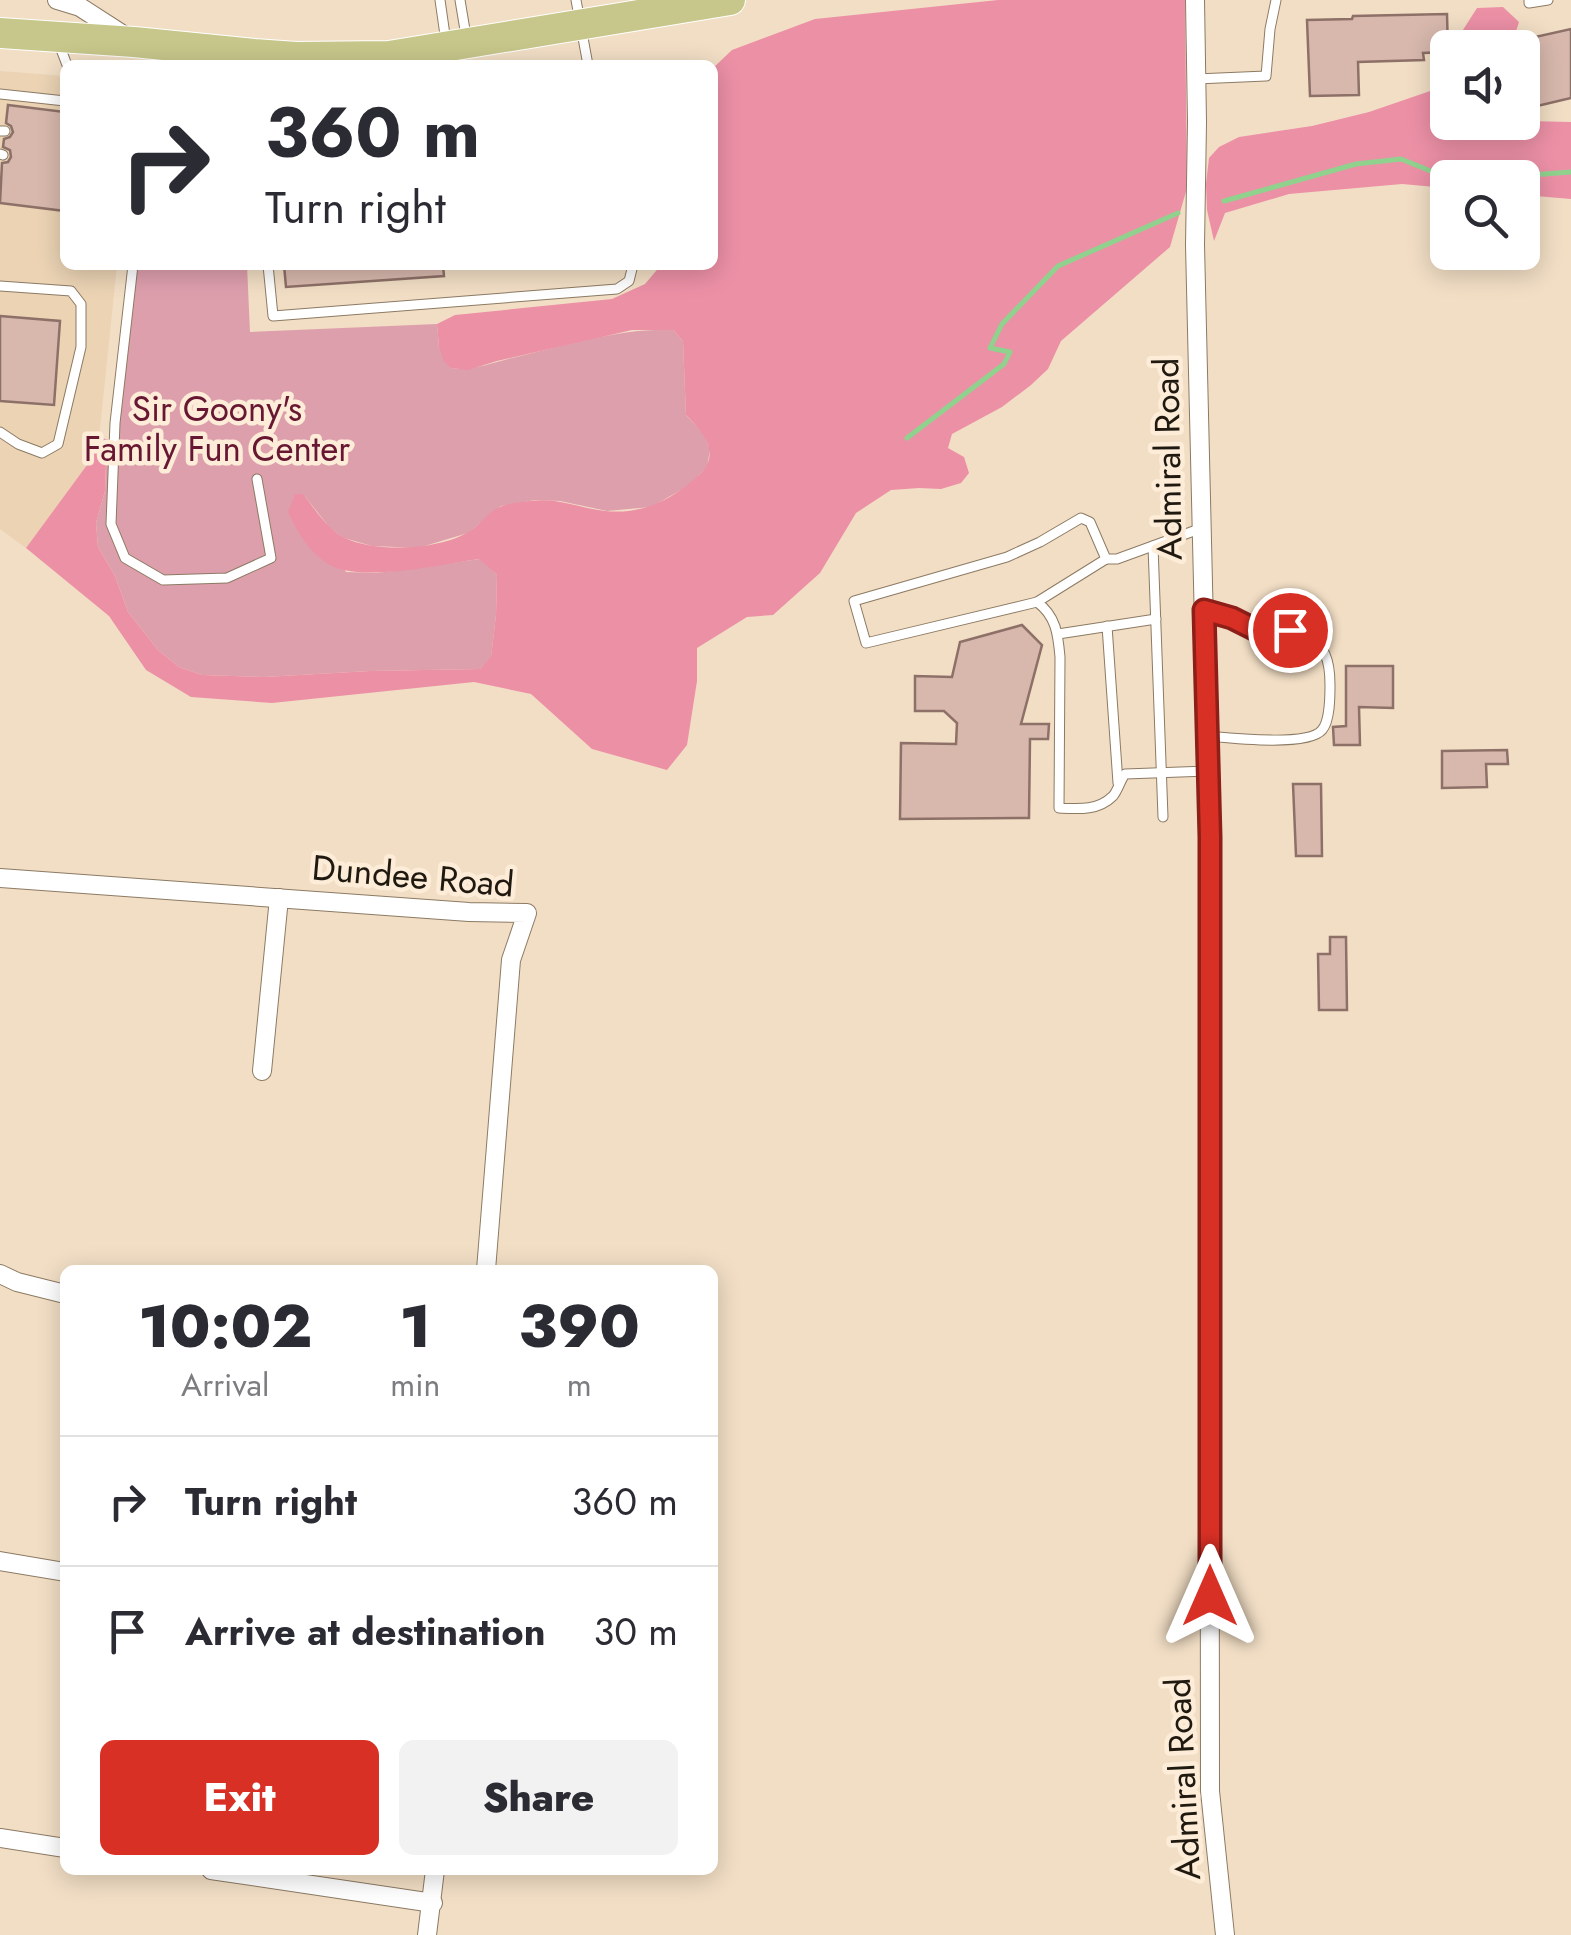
<!DOCTYPE html>
<style>
body{margin:0;font-family:Jost,sans-serif;background:#f2f2f3;color:#2b2b33;height:100vh;display:flex;flex-direction:column;font-size:38px;white-space:nowrap}
*{box-sizing:border-box;margin:0}
p{font-size:32px;color:#7c7c81}
.icon{flex:none;width:55px;height:55px;fill:none;stroke:currentColor;stroke-width:2;stroke-linecap:round;stroke-linejoin:round}
.map{position:relative;flex:1;overflow:hidden}
.drawer{position:absolute;left:60px;top:1265px;width:658px;height:610px;display:flex;flex-direction:column;background:#fff;border-radius:15px;box-shadow:0 5px 25px #0003}
.drawer>*{flex:none}
.hud{position:absolute;left:60px;top:60px;width:658px;height:210px;border-radius:15px;box-shadow:0 5px 25px #0003;background:#fff;color:#2b2b33;overflow:hidden}
.buttons{position:absolute;left:1430px;top:30px;display:grid;gap:20px}
.buttons a{display:grid;place-items:center;width:110px;height:110px;border-radius:15px;background:#fff;box-shadow:0 5px 25px #0003;font-size:50px}
.pin{position:absolute;display:grid;place-items:center;width:85px;height:85px;color:#fff;margin:-42px;border:5px solid #fff;border-radius:50%;box-shadow:0 2px 10px #0007}
.me{position:absolute;width:110px;margin:-55px;rotate:0deg;stroke-linejoin:round;filter:drop-shadow(0 0 8px #0008)}
.turn{display:flex;align-items:center;gap:35px;height:210px;padding:0 40px;font-size:45px}
.turn .icon{width:130px;height:130px;stroke-width:2.5}
.turn b{display:block;font-size:70px;line-height:85px}
.eta{display:flex;justify-content:space-evenly;align-items:center;height:170px;text-align:center}
.eta b{font-size:60px;font-weight:800;line-height:70px}
.primary-button{display:flex;gap:20px;margin-top:auto;padding:20px 40px}
.primary-button a{flex:1;height:115px;border-radius:15px;background:#d93025;color:#fff;font-size:40px;font-weight:800;line-height:115px;text-align:center}
.primary-button a+a{background:#f2f2f3;color:#2b2b33}
ul{padding:0;list-style:none}
li{display:flex;align-items:center;gap:30px;height:130px;padding:0 40px;border-top:2px solid #e1e1e2}
li div{flex:1}
li b{display:block;font-size:38px}
li em{font-style:normal}
.map>svg:first-child{display:block}
.built{fill:#ebd3b4}
.green{fill:#de9fad}
.forest{fill:#ec90a6}
.lines{fill:none;stroke-linecap:round;stroke-linejoin:round}
.stream{stroke:#90d18e;stroke-width:5}
.building{fill:#d8b8ad;stroke:#8d7067;stroke-width:2.5}
.lane-casing{stroke:#8c7a63;stroke-width:11}
.street-casing{stroke:#8c7a63;stroke-width:20}
.primary-casing{stroke:#fff;stroke-width:32}
.lane{stroke:#fff;stroke-width:9}
.street{stroke:#fff;stroke-width:18}
.primary{stroke:#c7c78b;stroke-width:30}
.route-casing{stroke:#8d1f18;stroke-width:25}
.route{stroke:#d93025;stroke-width:18}
.labels{text-anchor:middle;dominant-baseline:central;stroke-width:9;stroke-linejoin:round;paint-order:stroke}
.park-label{font-size:35px;fill:#681733;stroke:#fcecd8}
.street-label{font-size:35px;fill:#1f190f;stroke:#fcecd8}
</style>
<div class="map">
<svg width="1571" height="1935" viewBox="0 0 1571 1935">
<rect width="100%" height="100%" fill="#f2dec5"/>
<polygon class="built" points="0,71 65,76 65,265 117,265 99,438 87,465 26,548 0,529"/>
<path class="green" d="M138 265H247L250 332 437 324 439 347 451 368C474 371 490 363 512 358 565 346 619 328 673 330L683 341 686 415 704 434 710 450 707 467 688 486 651 507 607 511 560 501 535 500 501 506 468 533 418 548 372 546 344 538 330 528 303 494 346 572 377 573 480 559 497 575 496 615 491 658 480 669 370 671 264 677 202 675 179 667 158 650 128 612 115 576 98 547 96 523 105 491 106 464 105 452 99 438 113 440Z"/>
<g class="forest">
<path d="M998 0H1185L1187 188 1170 247 1061 341 1048 369 1031 385 1002 407 952 434 948 448 964 457 969 473 961 483 941 489 919 488 891 490 856 513 820 573 773 615 747 617 697 648V681L687 745 667 770 592 749 531 694 474 682 272 703 191 697 146 670 109 616 26 548 87 465 99 438 105 452 106 464 105 491 96 523 98 547 115 576 128 612 158 650 179 667 202 675 264 677 370 671 480 669 491 657 496 615 497 575 479 559C442 564 355 585 325 562 307 549 297 531 288 512L295 494H303C315 509 327 529 345 538 376 553 441 550 470 531 481 524 488 512 500 507 508 503 521 502 530 501 556 497 580 508 605 511 643 515 674 499 701 473 721 452 702 431 686 415L683 341 673 330H632L497 361 468 370 451 368 444 361 439 347 437 324 455 315 612 299 645 284 661 265H712L713 68 732 50 815 19Z"/>
<polygon points="1503,7 1519,22 1511,47 1458,47 1461,33 1477,8"/>
<polygon points="1447,80 1448,122 1522,122 1523,117 1526,121 1571,122 1571,199 1523,195 1522,178 1448,178 1447,188 1402,184 1289,194 1225,213 1214,241 1207,210 1206,184 1209,158 1219,147 1239,137 1312,126 1369,112 1436,89"/>
</g>
<g class="lines">
<g class="stream">
<polyline points="1493,178 1571,172"/>
<polyline points="1224,201 1356,164 1401,159 1448,178"/>
<polyline points="907,438 1004,364 1010,352 990,348 1002,324 1058,266 1178,213"/>
</g>
</g>
<g class="building">
<polygon points="1447,14 1448,52 1423,53 1424,60 1358,62 1359,95 1310,96 1307,20 1352,19 1353,16"/>
<polygon points="1571,29 1571,98 1533,107 1522,61 1522,40"/>
<polygon points="8,105 65,112 65,211 0,203 2,163 8,162 11,157 10,150 3,147 4,139 10,137 13,132 11,126 6,123"/>
<polygon points="284,265 443,265 444,276 286,287"/>
<polygon points="0,316 60,321 54,405 0,401"/>
<polygon points="1022,625 1042,645 1021,724 1049,724 1048,739 1030,739 1029,818 900,819 901,743 956,744 957,723 944,711 915,711 915,676 952,677 960,642"/>
<polygon points="1346,666 1393,666 1393,708 1359,707 1360,745 1334,745 1333,727 1346,726"/>
<polygon points="1507,750 1508,764 1486,764 1487,787 1442,788 1442,751"/>
<polygon points="1293,784 1321,784 1322,856 1296,856"/>
<polygon points="1330,937 1346,937 1347,1010 1319,1010 1318,954 1330,954"/>
</g>
<g class="lines">
<defs>
<g id="lane">
<polyline points="440,0 446,42"/>
<polyline points="460,0 466,36"/>
<polyline points="576,0 588,65"/>
<polyline points="1529,0 1529,3 1548,0"/>
<polyline points="59,44 67,65"/>
<polyline points="160,65 162,48"/>
<polyline points="1196,79 1266,76 1270,29 1276,0"/>
<polyline points="0,94 65,101"/>
<polyline points="0,131 5,131"/>
<polyline points="0,154 3,155"/>
<polyline points="133,265 115,423 111,524 125,558 163,580 227,578 271,558 257,479"/>
<polyline points="268,265 273,316 617,289 629,281 633,265"/>
<polyline points="0,286 71,291 81,304 81,347 58,444 42,453 18,444 0,432"/>
<path d="M1202 528 1117 559H1106L1090 522 1081 518 1040 542 1007 557 854 601 866 643 1037 602C1056 616 1058 634 1060 657L1059 808C1078 809 1098 811 1113 796 1118 790 1120 781 1125 774L1208 771"/>
<polyline points="1153,546 1163,817"/>
<polyline points="1037,602 1106,559"/>
<path d="M1204 611 1232 618 1254 629 1305 631C1325 647 1330 659 1330 685 1330 697 1330 721 1322 730 1308 747 1229 738 1207 736"/>
<polyline points="1107,626 1118,783"/>
<polyline points="1058,634 1156,619"/>
</g>
<g id="street">
<polyline points="57,0 80,7 125,36"/>
<polyline points="1195,0 1197,122 1195,245 1209,837 1210,1791 1225,1935"/>
<polyline points="0,878 469,912 527,913 511,960 486,1270"/>
<polyline points="262,1071 279,898"/>
<polyline points="0,1274 17,1282 65,1294"/>
<polyline points="0,1561 65,1572"/>
<polyline points="0,1838 65,1848"/>
<polyline points="211,1870 433,1903"/>
<polyline points="427,1935 435,1870"/>
</g>
<polyline id="primary" points="0,33 134,42 254,54 296,57 389,56 730,0"/>
</defs>
<use href="#lane" class="lane-casing"/>
<use href="#street" class="street-casing"/>
<use href="#primary" class="primary-casing"/>
<use href="#lane" class="lane"/>
<use href="#street" class="street"/>
<use href="#primary" class="primary"/>
</g>
<g class="lines">
<defs>
<polyline id="route" points="1210,1596 1210,837 1204,610 1232,618 1254,629 1290,630"/>
</defs>
<use href="#route" class="route-casing"/>
<use href="#route" class="route"/>
</g>
<g class="labels">
<g class="park-label">
<text x="217" y="409">Sir Goony's<tspan x="217" dy="40">Family Fun Center</tspan></text>
</g>
<g class="street-label">
<text transform="translate(1168 459) rotate(-91)">Admiral Road</text>
<text transform="translate(413 876) rotate(5)">Dundee Road</text>
<text transform="translate(1183 1779) rotate(-93)">Admiral Road</text>
</g>
</g>
</svg>
<div class="buttons">
<a><svg class="icon" aria-label="sound" viewBox="0 0 24 24"><path d="M4 9h4l5-4v14l-5-4H4zM17 9q2 3 0 6"/></svg></a>
<a><svg class="icon" aria-label="search" viewBox="0 0 24 24"><circle cx="10" cy="10" r="6"/><path d="M15 15l6 6"/></svg></a>
</div>
<div class="pin" style="left:1290px;top:630px;background:#d93025"><svg class="icon" aria-label="arrive" viewBox="0 0 24 24"><path d="M6 21V4h12l-3 4 3 4H6"/></svg></div>
<svg class="me" style="left:1210px;top:1596px" viewBox="-20 -20 40 40"><path d="M0-17L14 15 0 8-14 15z" fill="#d93025" stroke="#fff" stroke-width="4"/></svg>
<div class="hud">
<div class="turn"><svg class="icon" aria-label="right" viewBox="0 0 24 24"><path d="M7 20v-9h11M14 6l5 5-5 5"/></svg><div><b>360 m</b>Turn right</div></div>
</div>
<section class="drawer">
<div class="eta">
<div><b>10:02</b><p>Arrival</p></div>
<div><b>1</b><p>min</p></div>
<div><b>390</b><p>m</p></div>
</div>
<ul>
<li><svg class="icon" aria-label="right" viewBox="0 0 24 24"><path d="M7 20v-9h11M14 6l5 5-5 5"/></svg><div><b>Turn right</b></div><em>360 m</em></li>
<li><svg class="icon" aria-label="arrive" viewBox="0 0 24 24"><path d="M6 21V4h12l-3 4 3 4H6"/></svg><div><b>Arrive at destination</b></div><em>30 m</em></li>
</ul>
<div class="primary-button"><a>Exit</a><a>Share</a></div>
</section>
</div>
